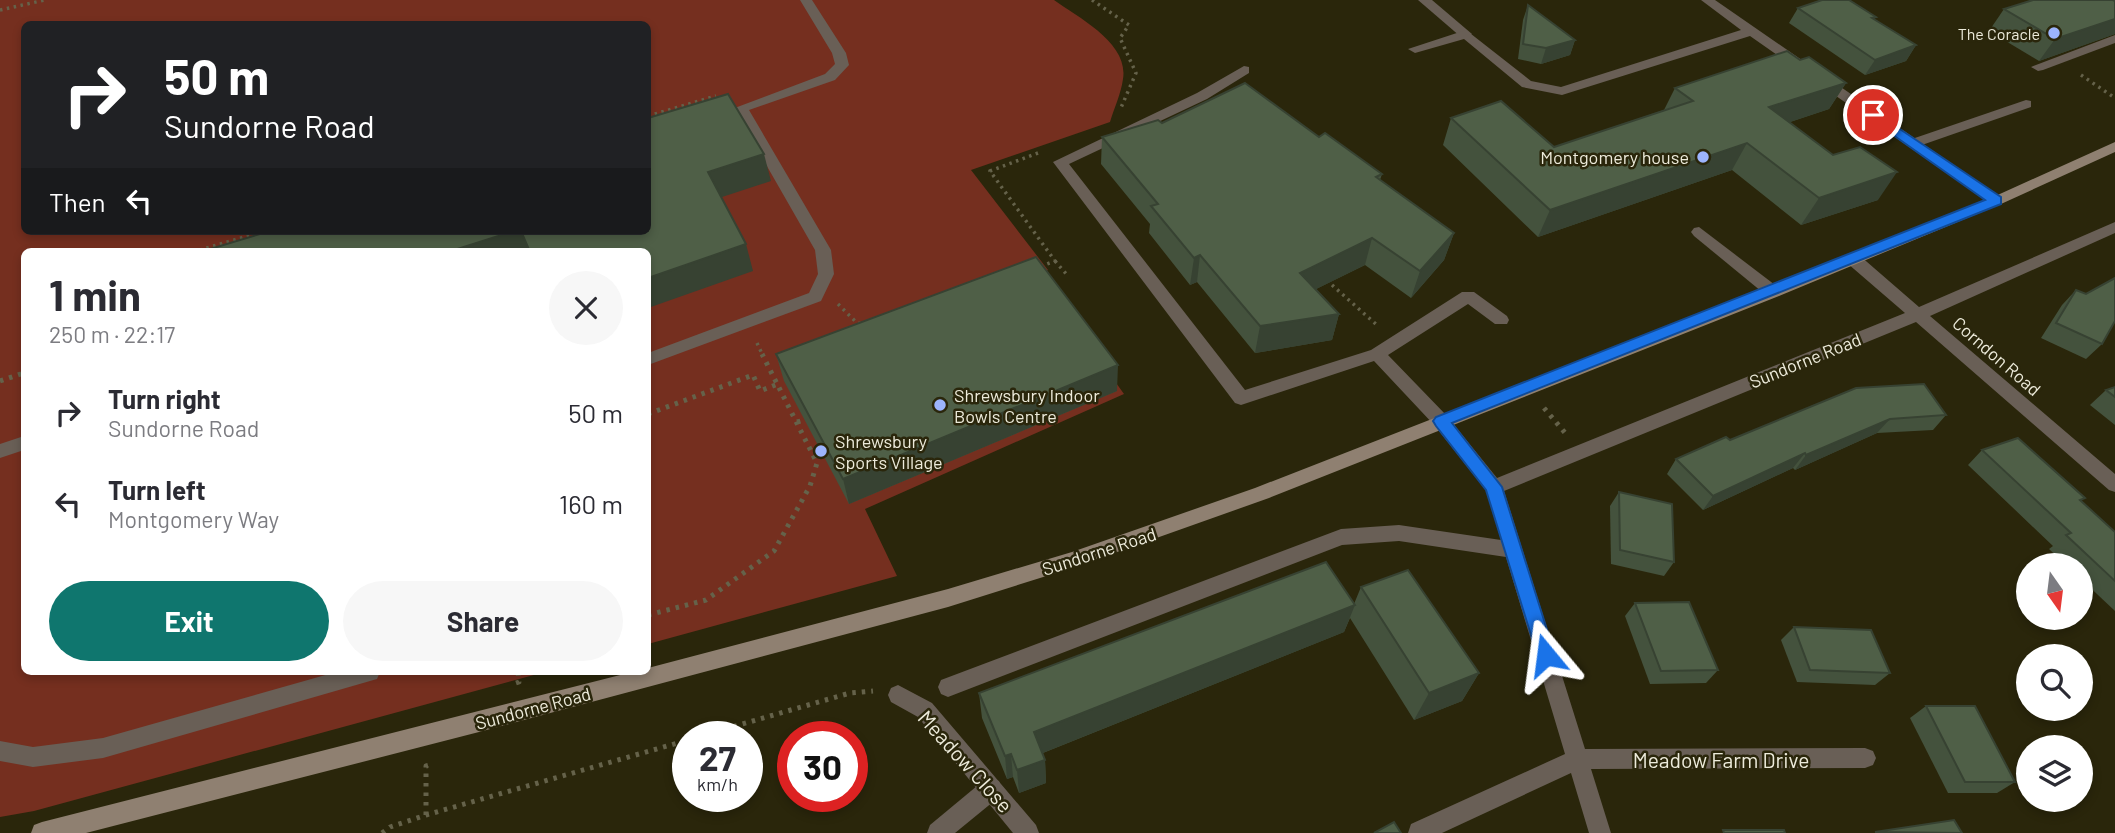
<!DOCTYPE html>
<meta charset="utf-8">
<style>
body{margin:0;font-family:Barlow,sans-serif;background:#f7f7f7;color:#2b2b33;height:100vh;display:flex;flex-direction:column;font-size:26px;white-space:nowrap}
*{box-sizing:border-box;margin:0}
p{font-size:23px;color:#7c7c81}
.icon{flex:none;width:38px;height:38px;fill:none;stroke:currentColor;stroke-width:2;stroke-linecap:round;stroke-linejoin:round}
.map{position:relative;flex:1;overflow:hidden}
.drawer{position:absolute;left:21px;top:248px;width:630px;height:427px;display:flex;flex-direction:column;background:#fff;border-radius:10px;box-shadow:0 4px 10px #0003}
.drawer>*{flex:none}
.guide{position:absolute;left:21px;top:21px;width:630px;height:214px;border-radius:10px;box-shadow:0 4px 10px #0003;background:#202124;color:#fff;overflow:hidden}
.needle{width:46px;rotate:166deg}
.buttons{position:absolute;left:2016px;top:553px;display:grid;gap:14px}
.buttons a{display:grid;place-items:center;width:77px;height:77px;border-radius:50%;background:#fff;box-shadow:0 4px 10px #0003;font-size:35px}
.speed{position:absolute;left:672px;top:721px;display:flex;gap:14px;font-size:35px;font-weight:700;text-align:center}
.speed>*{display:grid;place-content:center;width:91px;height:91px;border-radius:50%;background:#fff;box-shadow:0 4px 10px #0003;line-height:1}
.speed small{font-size:18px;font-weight:400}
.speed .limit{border:10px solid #d22;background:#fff;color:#111}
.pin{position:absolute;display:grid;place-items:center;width:60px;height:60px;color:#fff;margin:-30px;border:4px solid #fff;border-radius:50%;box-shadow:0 2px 7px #0007}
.me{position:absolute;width:77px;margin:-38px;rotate:344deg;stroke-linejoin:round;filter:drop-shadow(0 0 5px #0008)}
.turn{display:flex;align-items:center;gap:24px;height:147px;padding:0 28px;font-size:32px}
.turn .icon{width:91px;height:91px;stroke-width:2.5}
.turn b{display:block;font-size:49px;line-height:60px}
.then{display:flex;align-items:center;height:66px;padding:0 28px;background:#0003;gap:14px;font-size:26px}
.round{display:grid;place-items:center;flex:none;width:74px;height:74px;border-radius:37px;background:#f7f7f7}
.head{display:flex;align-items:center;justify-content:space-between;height:119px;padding:0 28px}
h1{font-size:42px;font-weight:700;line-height:52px}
.primary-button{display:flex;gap:14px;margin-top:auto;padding:14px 28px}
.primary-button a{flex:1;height:80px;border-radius:42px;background:#0f766e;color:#fff;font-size:28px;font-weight:700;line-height:80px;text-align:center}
.primary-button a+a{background:#f7f7f7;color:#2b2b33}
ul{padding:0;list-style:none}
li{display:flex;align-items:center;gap:21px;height:91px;padding:0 28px}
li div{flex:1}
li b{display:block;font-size:26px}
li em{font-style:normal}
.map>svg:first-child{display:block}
.green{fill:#752f1f;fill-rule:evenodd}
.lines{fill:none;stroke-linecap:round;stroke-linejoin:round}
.path-far1{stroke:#65624a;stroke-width:3.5;stroke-dasharray:2.5 4.5;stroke-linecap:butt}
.path{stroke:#65624a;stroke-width:5;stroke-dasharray:3.5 6;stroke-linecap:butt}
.service{fill:#695f56;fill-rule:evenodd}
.minor{fill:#695f56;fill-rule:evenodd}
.secondary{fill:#8f8071;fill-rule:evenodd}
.wall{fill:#44523d}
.shaded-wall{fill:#374232}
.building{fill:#4f5f47;stroke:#374232;stroke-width:2}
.route{fill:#1a73e8;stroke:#114b97;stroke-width:2}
.poi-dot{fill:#9cb4fd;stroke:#2a260b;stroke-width:2.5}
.labels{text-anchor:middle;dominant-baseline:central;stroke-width:5;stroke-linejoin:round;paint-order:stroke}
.far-poi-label{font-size:16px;fill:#edebdb;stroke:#2a260b;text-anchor:end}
.poi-label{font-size:18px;fill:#edebdb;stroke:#2a260b;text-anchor:start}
.street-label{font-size:18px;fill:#edebdb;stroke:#2a260b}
.near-street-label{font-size:21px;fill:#edebdb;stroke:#2a260b}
</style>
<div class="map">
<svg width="2115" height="833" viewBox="0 0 2115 833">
<rect width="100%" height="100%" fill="#2a260b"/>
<path class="green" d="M0 0H1054C1079 18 1129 43 1123 79 1121 94 1114 108 1110 122L971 170 1048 270 1039 275 1124 394 865 509 897 576 648 644V252H24V672H545L34 811 0 817ZM24 24H648V231H24Z"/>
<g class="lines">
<g class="path-far1">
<polyline points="1092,0 1129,25 1120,38 1136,73 1120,110"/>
<polyline points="0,10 45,0"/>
<polyline points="2081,75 2115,98"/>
<polyline points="648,116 716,96"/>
<polyline points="1038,153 990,171 1055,261 1039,267"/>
<polyline points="193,252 264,231"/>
<polyline points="1055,261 1068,276"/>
<polyline points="1332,285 1378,326"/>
<polyline points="838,304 857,323 863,324"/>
<polyline points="757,343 763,356"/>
</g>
<g class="path">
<polyline points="0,381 24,373"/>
<polyline points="1544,408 1566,434"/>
<polyline points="648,414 753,375 760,391 778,384"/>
<polyline points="797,422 804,420"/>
<polyline points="648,615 706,600 774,551 810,486 817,463 762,354"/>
<polyline points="516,683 519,682 518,672"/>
<polyline points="697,737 850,693 873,691"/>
<polyline points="426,815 426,766 430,765"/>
<polyline points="382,833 390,827 426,815 688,740"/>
</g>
<g class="service">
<polygon points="800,0 812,0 846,53 849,65 835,80 749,110 831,250 834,274 821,301 648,365 648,353 809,293 818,274 815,250 737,114 731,116 724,112 825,74 835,64 832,53"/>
<polygon points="1418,0 1432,0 1472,34 1466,38 1461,37"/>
<polygon points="2115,35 2115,43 2043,70 2038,71 2031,67"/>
<polygon points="1244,66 1249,67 1249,73 1207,99 1069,164 1245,390 1371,350 1462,292 1474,292 1507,316 1509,320 1507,324 1495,324 1468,304 1388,355 1447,416 1450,421 1447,426 1435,426 1374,361 1241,405 1235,403 1053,162 1197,93"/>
<polygon points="2026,100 2031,101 2031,107 1919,146 1909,146 1907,143 1909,140"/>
<polygon points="1699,227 1779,288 1781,292 1779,296 1767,296 1694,236 1691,232 1694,228"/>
<polygon points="24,436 24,450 0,458 0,444"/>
<polygon points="336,672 380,672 377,679 370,681 103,758 33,767 0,761 0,741 33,747 103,738"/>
<polygon points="991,778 999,781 1002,789 999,797 955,833 927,833 930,825 983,781"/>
</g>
<g class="minor">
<polygon points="1701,0 1715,0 2001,198 2003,201 2001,204 1991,204 1750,36 1562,95 1522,87 1464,39 1415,53 1408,49 1466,30 1531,81 1561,87 1741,30"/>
<polygon points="2115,222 2115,233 1930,316 2115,474 2115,492 2109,490 1916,322 1504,491 1585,749 1865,748 1873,751 1876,758 1873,765 1865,768 1591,769 1611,833 1589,833 1571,773 1442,833 1408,833 1411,824 1565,754 1506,557 1399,541 1342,545 948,697 941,694 938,687 941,680 1341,529 1399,525 1501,540 1486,490 1435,426 1432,421 1435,416 1447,416 1497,478 1905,313 1847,263 1845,259 1847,255 1859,255 1919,307"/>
<polygon points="898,685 932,703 1036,825 1039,833 1013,833 918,717 891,702 888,695 891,688"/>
</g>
<polygon class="secondary" points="2115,142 2115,152 2001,204 1779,296 1269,498 1072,568 948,607 479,732 86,833 31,833 34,825 42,822 632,672 648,672 648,668 948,589 1072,552 1255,488 1767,288 1991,198"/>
</g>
<g class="wall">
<polygon points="2115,1 2115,34 2039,61 1989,31 2004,9"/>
<polygon points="1528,5 1575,40 1570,55 1541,64 1518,59 1523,20"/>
<polygon points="1798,8 1874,20 1916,45 1906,61 1865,75 1789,23"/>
<polygon points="1800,60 1846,83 1829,109 1790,122 1878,200 1801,225 1732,170 1538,237 1443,145 1451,118 1554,147 1664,110 1675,88"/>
<polygon points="1162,123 1319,137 1382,174 1380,180 1454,233 1444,260 1411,298 1365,265 1316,289 1339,314 1332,340 1255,353 1197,282 1190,285 1149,233 1150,224 1101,164 1102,137"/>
<polygon points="2076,290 2102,344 2086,359 2041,338 2062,305"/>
<polygon points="776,354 1117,391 849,504 784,381"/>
<polygon points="2115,387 2115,425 2090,405 2106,390"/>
<polygon points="1856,388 1946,415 1933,430 1877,433 1795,470 1793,468 1703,510 1667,474 1676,459 1730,440"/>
<polygon points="1982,450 2081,501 2115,532 2115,611 2081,579 2081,565 2066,565 2049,549 2053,546 1968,465"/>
<polygon points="1619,492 1674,562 1664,576 1611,564 1610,506"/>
<polygon points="1361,587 1479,673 1462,701 1414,720 1350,618 1344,632 1043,753 1045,760 1046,783 1019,793 1013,777 1007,779 982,718 979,693 1354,604"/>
<polygon points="1635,603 1718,670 1706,683 1650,684 1625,616"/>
<polygon points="1794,627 1890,673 1875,685 1797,682 1781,640"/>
<polygon points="1926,706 2015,782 1997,793 1948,793 1910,718"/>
</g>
<g class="shaded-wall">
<polygon points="2115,19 2115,34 2039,61 2055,39"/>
<polygon points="1575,40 1570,55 1541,64 1546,48"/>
<polygon points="1916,45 1906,61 1865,75 1875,60"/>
<polygon points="1846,83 1829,109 1754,134 1769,107"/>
<polygon points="1747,143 1732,170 1538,237 1550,210"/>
<polygon points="764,154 771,181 716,199 708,172"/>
<polygon points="1897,172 1878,200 1801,225 1819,198"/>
<polygon points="514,231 521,231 531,252 448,252"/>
<polygon points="1454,233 1444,260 1411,298 1420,271"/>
<polygon points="1372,238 1365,265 1294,300 1300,273"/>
<polygon points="746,244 753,271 648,308 648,278"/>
<polygon points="1200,255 1197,282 1190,285 1194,258"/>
<polygon points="1339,314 1332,340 1255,353 1260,326"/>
<polygon points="1118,365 1117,391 849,504 843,479"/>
<polygon points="1890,419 1877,433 1795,470 1806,455"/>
<polygon points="1805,453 1793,468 1703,510 1713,496"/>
<polygon points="1355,605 1344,632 1035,756 1034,732"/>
<polygon points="1479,673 1462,701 1414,720 1429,693"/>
<polygon points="1011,754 1013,777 1007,779 1005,756"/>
<polygon points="1045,760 1046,783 1019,793 1017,770"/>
</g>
<g class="building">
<polygon points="1822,0 1849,0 1876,17 1872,18 1916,45 1875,60 1798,8"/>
<polygon points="2033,0 2113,0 2115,1 2115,19 2055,39 2004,9"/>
<polygon points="1528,5 1575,40 1546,48 1523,44"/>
<polygon points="1787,51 1800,60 1809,57 1846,83 1769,107 1833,155 1860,147 1897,172 1819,198 1747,143 1550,210 1451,118 1501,101 1554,147 1693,101 1675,88"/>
<polygon points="1245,83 1319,137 1325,133 1382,174 1376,177 1454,233 1420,271 1372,238 1300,273 1339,314 1260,326 1200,255 1194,258 1151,206 1158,204 1102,137 1158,120 1162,123"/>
<polygon points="728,94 764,154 708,172 746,244 648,278 648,252 530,252 521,231 648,231 648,118"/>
<polygon points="270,231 514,231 448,252 200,252"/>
<polygon points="1036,257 1118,365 843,479 776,354"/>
<polygon points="2115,278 2115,321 2102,344 2056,323 2076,290 2086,294"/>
<polygon points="1924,384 1946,415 1890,419 1806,455 1805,453 1713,496 1676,459 1726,437 1730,440 1856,388"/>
<polygon points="2115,387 2115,397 2106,390"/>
<polygon points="2018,438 2085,498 2080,500 2115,532 2115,581 2066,535 2071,533 1982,450"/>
<polygon points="1619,492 1672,504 1674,562 1620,550"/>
<polygon points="1326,562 1355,605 1034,732 1045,760 1017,770 1011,754 1005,756 979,693"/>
<polygon points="1408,570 1479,673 1429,693 1361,587"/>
<polygon points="1689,602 1718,670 1661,671 1635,603"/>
<polygon points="1794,627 1871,630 1890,673 1810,670"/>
<polygon points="1926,706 1975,706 2015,782 1965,782"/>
<polygon points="1954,820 1962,833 1875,832"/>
<polygon points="1394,822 1401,833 1374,833"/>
<polygon points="1723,830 1784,830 1785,833 1724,833"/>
</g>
<polygon class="route" points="1873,111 2001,197 2001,204 1452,423 1502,487 1555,655 1553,661 1546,663 1539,661 1486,490 1436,426 1433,421 1436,417 1985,200 1869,118 1869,112"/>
<g class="poi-dot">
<circle cx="2054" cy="33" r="7"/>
<circle cx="1703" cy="157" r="7"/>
<circle cx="940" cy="405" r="7"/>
<circle cx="821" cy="451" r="7"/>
</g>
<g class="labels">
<g class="far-poi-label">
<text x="2040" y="33">The Coracle</text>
</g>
<g class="poi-label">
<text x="1689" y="157" text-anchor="end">Montgomery house</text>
<text x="954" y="395">Shrewsbury Indoor<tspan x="954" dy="21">Bowls Centre</tspan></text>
<text x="835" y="441">Shrewsbury<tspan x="835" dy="21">Sports Village</tspan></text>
</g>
<g class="street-label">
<text transform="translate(1997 356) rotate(41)">Corndon Road</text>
<text transform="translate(1805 360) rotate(-22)">Sundorne Road</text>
<text transform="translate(1099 551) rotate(-18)">Sundorne Road</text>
<text transform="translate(533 708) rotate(-15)">Sundorne Road</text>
</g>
<g class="near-street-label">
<text x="1721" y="759">Meadow Farm Drive</text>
<text transform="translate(966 761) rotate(48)">Meadow Close</text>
</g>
</g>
</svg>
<div class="buttons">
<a><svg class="needle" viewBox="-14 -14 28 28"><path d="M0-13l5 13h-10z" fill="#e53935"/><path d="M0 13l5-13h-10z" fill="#7c7c81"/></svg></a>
<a><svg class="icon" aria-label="search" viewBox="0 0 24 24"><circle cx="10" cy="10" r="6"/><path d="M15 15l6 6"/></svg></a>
<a><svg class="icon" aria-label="layers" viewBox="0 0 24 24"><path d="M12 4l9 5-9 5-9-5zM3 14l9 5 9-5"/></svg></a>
</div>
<div class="speed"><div>27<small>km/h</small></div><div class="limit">30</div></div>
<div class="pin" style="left:1873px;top:115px;background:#d93025"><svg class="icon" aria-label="arrive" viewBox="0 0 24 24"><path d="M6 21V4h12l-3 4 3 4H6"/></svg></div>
<svg class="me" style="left:1546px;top:655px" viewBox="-20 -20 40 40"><path d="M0-17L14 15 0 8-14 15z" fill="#1a73e8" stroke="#fff" stroke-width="4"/></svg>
<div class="guide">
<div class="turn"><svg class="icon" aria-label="right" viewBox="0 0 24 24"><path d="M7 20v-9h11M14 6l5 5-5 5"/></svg><div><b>50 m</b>Sundorne Road</div></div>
<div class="then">Then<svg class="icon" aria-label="left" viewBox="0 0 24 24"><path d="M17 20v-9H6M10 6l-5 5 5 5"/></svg></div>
</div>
<section class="drawer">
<div class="head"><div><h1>1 min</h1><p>250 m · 22:17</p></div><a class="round"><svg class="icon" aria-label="close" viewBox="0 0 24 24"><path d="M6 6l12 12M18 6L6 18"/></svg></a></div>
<ul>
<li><svg class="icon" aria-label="right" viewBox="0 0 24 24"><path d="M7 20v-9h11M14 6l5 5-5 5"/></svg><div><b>Turn right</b><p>Sundorne Road</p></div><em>50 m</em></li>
<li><svg class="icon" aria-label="left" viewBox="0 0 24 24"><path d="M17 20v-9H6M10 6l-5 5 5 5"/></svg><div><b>Turn left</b><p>Montgomery Way</p></div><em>160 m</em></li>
</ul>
<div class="primary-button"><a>Exit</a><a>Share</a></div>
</section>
</div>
